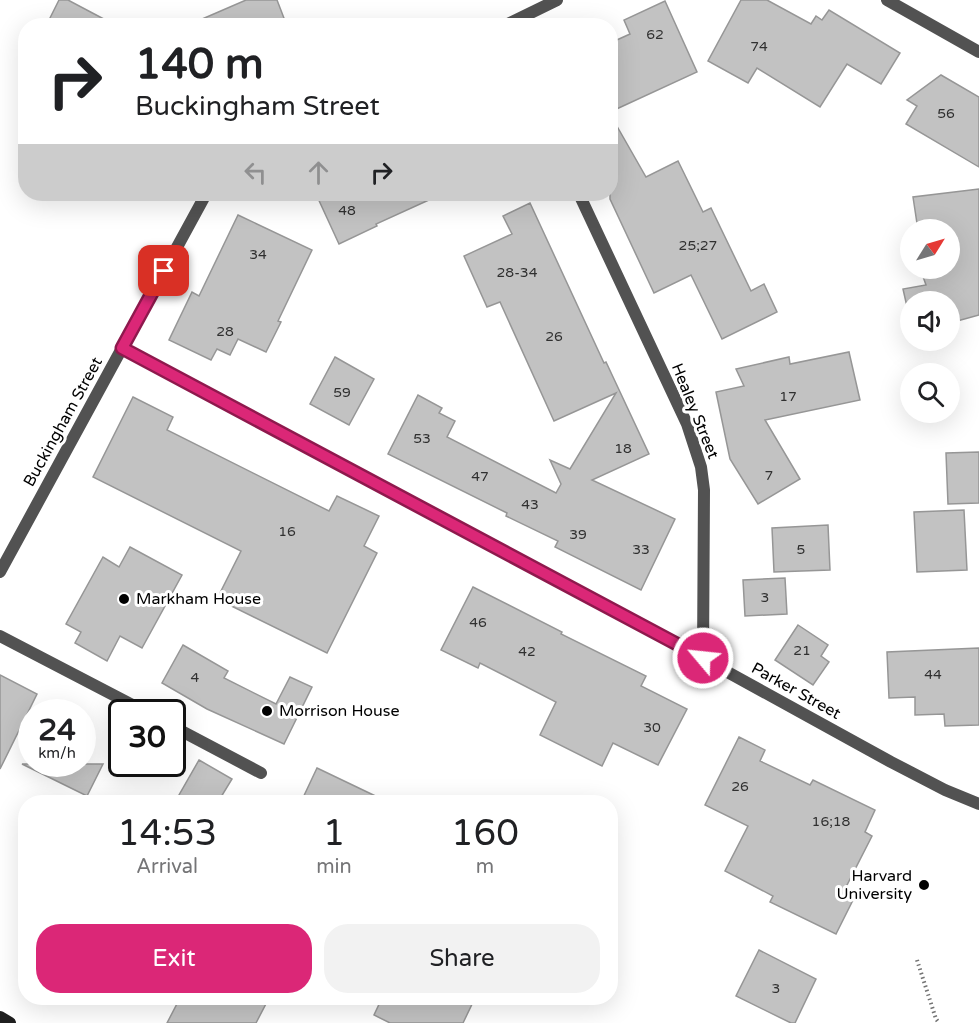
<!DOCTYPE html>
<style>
body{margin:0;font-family:"Varela Round",sans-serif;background:#f2f2f2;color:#202124;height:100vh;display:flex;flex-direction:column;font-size:22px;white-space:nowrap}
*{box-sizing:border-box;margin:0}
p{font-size:20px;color:#757577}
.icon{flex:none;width:33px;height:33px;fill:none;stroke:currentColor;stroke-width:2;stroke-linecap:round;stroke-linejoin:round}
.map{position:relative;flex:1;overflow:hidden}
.sheet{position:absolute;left:18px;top:795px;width:600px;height:210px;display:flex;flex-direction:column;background:#fff;border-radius:24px;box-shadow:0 6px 24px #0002}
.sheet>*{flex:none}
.guide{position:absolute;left:18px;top:18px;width:600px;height:183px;border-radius:24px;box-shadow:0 6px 24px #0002;background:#fff;color:#202124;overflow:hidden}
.needle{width:39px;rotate:53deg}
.buttons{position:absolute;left:900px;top:219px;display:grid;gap:12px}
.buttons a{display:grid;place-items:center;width:60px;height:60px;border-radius:50%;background:#fff;box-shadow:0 6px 24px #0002;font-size:30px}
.speed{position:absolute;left:18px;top:699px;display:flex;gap:12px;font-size:30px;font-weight:700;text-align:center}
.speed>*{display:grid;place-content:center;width:78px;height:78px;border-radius:50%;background:#fff;box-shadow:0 6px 24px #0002;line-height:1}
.speed small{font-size:15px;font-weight:400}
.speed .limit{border:3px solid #111;border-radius:9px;background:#fff;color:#111}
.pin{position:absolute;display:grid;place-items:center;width:51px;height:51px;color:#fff;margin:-26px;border-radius:12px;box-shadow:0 3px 9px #0006}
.me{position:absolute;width:66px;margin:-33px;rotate:298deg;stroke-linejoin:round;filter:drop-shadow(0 0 4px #0008)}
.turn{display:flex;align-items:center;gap:21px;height:126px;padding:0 18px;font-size:27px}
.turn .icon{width:78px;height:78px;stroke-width:2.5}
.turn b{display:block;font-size:42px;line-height:51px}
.lanes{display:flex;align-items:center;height:57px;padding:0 18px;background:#0003;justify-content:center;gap:30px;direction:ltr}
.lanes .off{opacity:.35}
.eta{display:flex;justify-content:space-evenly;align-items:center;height:102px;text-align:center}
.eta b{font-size:36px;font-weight:600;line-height:42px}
.primary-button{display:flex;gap:12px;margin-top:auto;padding:12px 18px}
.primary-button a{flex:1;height:69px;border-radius:24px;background:#db2777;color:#fff;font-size:24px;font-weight:600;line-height:69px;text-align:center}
.primary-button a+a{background:#f2f2f2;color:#202124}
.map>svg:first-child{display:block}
.building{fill:#c2c2c2;stroke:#969696;stroke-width:1.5}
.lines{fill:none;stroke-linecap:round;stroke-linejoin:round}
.path{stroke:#747474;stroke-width:4;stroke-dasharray:1.5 3;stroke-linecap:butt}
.minor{stroke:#525252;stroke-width:12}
.secondary{stroke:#1f1f1f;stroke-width:12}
.route-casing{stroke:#8e194d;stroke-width:15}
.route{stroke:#db2777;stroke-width:10}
.poi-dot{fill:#000;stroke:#fff;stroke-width:2}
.labels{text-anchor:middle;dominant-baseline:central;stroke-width:6;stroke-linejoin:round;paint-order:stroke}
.number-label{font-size:14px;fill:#303030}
.street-label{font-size:16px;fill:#000;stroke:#fff}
.poi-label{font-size:16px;fill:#000;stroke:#fff;text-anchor:start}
</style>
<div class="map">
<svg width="979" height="1023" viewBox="0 0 979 1023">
<rect width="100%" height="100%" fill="#fff"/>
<g class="building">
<polygon points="59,0 68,0 117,26 46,26"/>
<polygon points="246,0 277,0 287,26 186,26"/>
<polygon points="741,0 767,0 811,24 816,16 822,20 829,10 900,53 881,84 847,64 820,107 757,68 748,83 708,61"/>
<polygon points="665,1 697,72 610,112 610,43 630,34 624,20"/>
<polygon points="941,75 979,97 979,167 906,124 917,106 907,100"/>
<polygon points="610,114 646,177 678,161 703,212 711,208 751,291 764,284 777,312 722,339 691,275 654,293 610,199"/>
<polygon points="979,189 979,315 950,323 950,302 910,302 910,320 903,289 926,285 920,268 950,268 950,230 918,230 913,197"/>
<polygon points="316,194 442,194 376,224 377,226 339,244"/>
<polygon points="530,203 604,363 606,362 649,454 592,480 675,519 641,590 555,547 558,541 506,516 507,513 388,454 418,395 442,408 439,413 455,421 447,437 556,493 561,484 550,460 570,469 616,393 554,421 500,302 487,307 464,256 512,234 503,216"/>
<polygon points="238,215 312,250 278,321 281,322 266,352 238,339 230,355 217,349 211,360 169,340 192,292 199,296"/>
<polygon points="849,352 860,400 765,420 800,479 758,504 730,459 716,392 744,386 736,369 789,357 790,364"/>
<polygon points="335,357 374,379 349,425 310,404"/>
<polygon points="133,397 173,417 167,430 329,511 337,496 379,516 364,546 377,553 327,653 217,599 241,551 93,477"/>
<polygon points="979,452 979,503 948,504 946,453"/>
<polygon points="964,510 967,570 917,572 914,512"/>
<polygon points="828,525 830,570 774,572 772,528"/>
<polygon points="130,547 182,575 142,648 120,636 107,661 75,643 81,632 66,624 103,557 119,567"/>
<polygon points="785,578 787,614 745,616 743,580"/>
<polygon points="473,587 562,632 561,634 646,676 641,686 687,709 658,765 613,743 602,766 540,735 556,702 480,663 478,668 441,650"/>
<polygon points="798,625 828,645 821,656 829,662 813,685 775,660"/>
<polygon points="183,645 228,671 224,678 276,704 290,677 312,687 284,744 207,709 162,683"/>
<polygon points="979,648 979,725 945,726 944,714 915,715 915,697 889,698 887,652"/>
<polygon points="0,675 37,694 0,769"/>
<polygon points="739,737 765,750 760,761 810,785 813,780 875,810 865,832 872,836 843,893 854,898 836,934 770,902 773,896 725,871 748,826 705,805"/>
<polygon points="199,760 232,779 218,802 175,802"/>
<polygon points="22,764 103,764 87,796"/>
<polygon points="317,768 388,802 301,802"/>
<polygon points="759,950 816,979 795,1023 791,1023 736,996"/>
<polygon points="180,998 269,998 256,1023 167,1023"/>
<polygon points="382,998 475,998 463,1023 390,1023 374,1015"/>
</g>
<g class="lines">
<polyline class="path" points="917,960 936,1019 939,1023"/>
<g class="minor">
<polyline points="887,0 979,52"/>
<polyline points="504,26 557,0"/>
<polyline points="579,194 687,424 701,467 704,490 703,658"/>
<polyline points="122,348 662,636 891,762 945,790 979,804"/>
<polyline points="0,572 206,194"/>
<polyline points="0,636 146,712"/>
<polyline points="172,726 261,773"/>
</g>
<polyline class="secondary" points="0,1017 10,1023"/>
</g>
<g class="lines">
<defs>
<polyline id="route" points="164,271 122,348 703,658"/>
</defs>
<use href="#route" class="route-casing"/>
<use href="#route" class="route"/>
</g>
<g class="poi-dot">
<circle cx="124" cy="599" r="6"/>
<circle cx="267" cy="711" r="6"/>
<circle cx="924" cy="885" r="6"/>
</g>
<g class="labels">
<g class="number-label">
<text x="655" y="34">62</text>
<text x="759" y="46">74</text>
<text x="946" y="113">56</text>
<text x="347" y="210">48</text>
<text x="698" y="245">25;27</text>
<text x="258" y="254">34</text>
<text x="517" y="272">28-34</text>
<text x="225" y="331">28</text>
<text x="554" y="336">26</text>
<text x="342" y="392">59</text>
<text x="788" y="396">17</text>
<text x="422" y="438">53</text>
<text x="623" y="448">18</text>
<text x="769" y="475">7</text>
<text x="480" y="476">47</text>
<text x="530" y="504">43</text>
<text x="287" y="531">16</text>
<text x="578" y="534">39</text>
<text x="641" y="549">33</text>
<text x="801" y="549">5</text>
<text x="765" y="597">3</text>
<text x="478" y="622">46</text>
<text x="802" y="650">21</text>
<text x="527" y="651">42</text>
<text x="933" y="674">44</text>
<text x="195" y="677">4</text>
<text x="652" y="727">30</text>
<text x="740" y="786">26</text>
<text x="831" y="821">16;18</text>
<text x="776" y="988">3</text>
</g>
<g class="street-label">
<text transform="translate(695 411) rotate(68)">Healey Street</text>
<text transform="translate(63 422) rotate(-61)">Buckingham Street</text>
<text transform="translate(796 691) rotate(29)">Parker Street</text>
</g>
<g class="poi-label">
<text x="136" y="599">Markham House</text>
<text x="279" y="711">Morrison House</text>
<text x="912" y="876" text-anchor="end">Harvard<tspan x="912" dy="18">University</tspan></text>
</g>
</g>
</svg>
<div class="buttons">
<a><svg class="needle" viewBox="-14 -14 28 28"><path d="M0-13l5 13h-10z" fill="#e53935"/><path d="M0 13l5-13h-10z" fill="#757577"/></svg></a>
<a><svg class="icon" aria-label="sound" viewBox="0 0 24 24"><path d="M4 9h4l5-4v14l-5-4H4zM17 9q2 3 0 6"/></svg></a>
<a><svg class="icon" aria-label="search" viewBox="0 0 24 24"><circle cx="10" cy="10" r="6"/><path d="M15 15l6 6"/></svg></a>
</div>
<div class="speed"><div>24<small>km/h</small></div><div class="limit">30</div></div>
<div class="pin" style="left:164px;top:271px;background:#d93025"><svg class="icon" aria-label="arrive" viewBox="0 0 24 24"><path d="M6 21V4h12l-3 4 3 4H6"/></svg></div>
<svg class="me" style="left:703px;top:658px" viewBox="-20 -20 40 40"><circle r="17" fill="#db2777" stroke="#fff" stroke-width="3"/><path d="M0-11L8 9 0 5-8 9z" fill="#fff"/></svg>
<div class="guide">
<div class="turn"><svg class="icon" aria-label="right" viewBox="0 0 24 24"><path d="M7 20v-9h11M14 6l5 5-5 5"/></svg><div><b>140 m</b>Buckingham Street</div></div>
<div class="lanes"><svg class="icon off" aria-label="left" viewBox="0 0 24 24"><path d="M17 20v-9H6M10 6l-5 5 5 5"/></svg><svg class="icon off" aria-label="ahead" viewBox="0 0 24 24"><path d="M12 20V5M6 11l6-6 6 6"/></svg><svg class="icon" aria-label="right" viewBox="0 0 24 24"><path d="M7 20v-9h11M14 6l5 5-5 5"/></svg></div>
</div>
<section class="sheet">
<div class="eta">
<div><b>14:53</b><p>Arrival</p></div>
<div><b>1</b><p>min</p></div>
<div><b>160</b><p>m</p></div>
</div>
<div class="primary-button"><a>Exit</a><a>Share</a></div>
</section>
</div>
